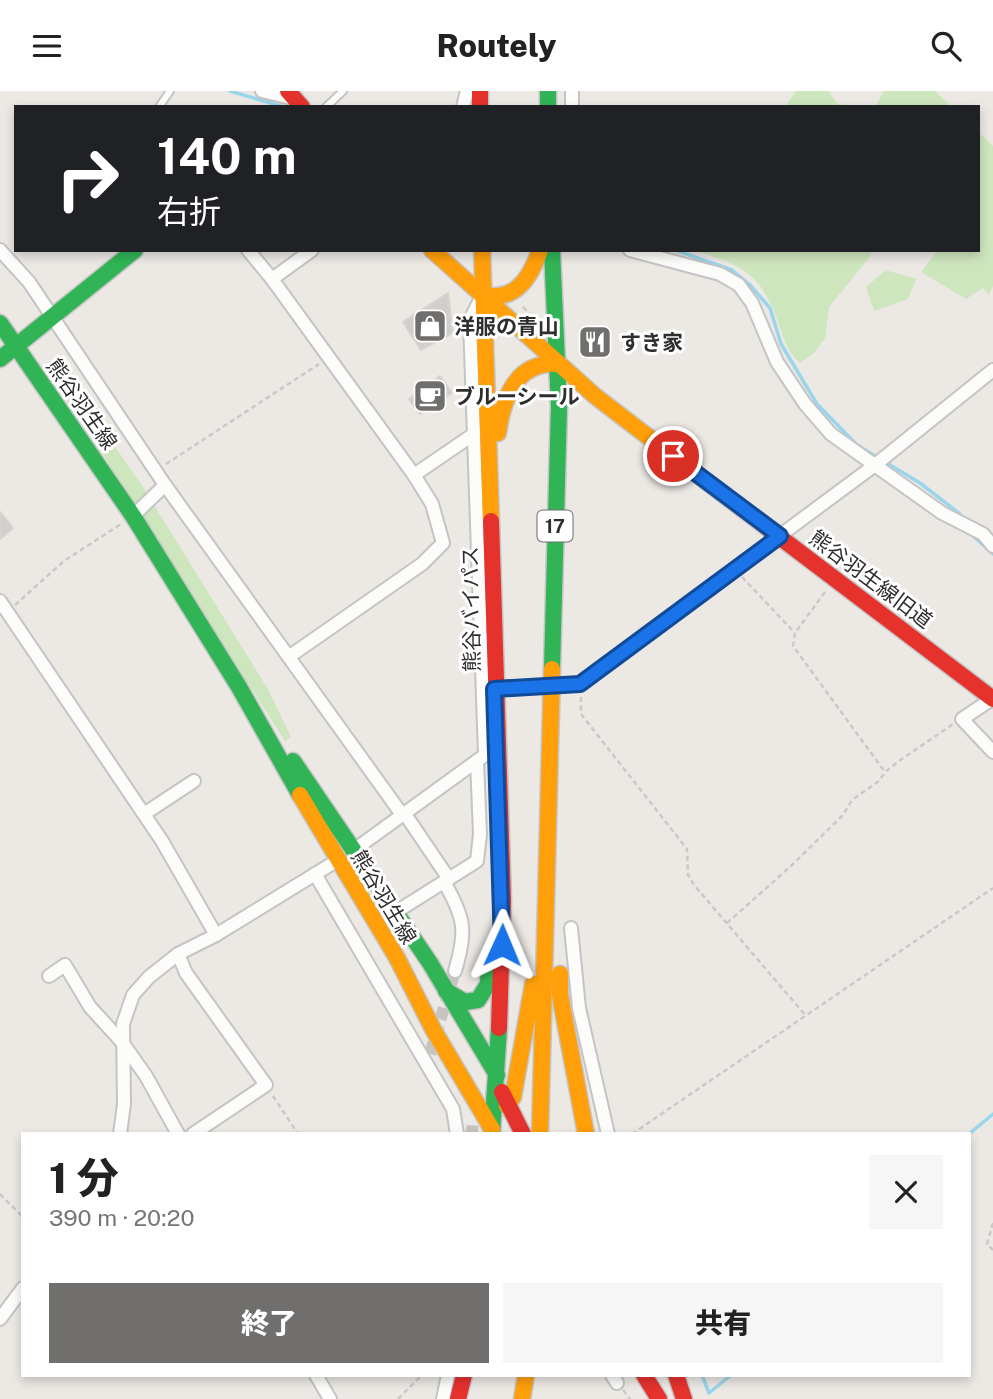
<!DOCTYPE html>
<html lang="ja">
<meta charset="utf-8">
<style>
body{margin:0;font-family:"Public Sans","Noto Sans JP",sans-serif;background:#f6f6f6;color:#222;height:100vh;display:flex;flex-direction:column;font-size:26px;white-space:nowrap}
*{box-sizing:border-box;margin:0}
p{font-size:23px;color:#767676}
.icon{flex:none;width:38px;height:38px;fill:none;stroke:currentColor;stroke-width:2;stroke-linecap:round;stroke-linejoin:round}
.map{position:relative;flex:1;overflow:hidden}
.side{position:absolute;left:21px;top:1041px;width:950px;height:245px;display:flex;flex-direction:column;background:#fff;border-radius:0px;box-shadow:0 4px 10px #0003}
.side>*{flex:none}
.guide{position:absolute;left:14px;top:14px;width:966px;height:147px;border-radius:0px;box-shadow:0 4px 10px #0003;background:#202124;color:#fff;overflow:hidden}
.pin{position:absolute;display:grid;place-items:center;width:60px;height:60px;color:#fff;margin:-30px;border:4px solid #fff;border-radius:50%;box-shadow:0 2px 7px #0007}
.me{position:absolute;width:77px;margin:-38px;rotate:1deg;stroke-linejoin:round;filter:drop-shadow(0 0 5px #0008)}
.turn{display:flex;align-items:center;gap:24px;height:147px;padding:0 28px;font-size:32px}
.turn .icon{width:91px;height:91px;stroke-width:2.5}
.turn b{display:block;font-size:49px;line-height:60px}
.round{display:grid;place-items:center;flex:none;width:74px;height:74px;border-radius:0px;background:#f6f6f6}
.head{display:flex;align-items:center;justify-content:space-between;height:119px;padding:0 28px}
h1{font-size:42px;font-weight:800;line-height:52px}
.button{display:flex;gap:14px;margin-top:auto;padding:14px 28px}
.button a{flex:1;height:80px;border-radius:0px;background:#706f6e;color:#fff;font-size:28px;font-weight:800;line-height:80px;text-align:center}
.button a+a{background:#f6f6f6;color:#222}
header{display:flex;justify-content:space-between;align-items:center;height:91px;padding:0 28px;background:#fff;font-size:32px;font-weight:800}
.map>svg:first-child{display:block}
.green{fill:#cee6be}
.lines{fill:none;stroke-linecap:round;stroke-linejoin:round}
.stream{stroke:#99d6ec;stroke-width:3.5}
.building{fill:#d1cecb;stroke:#d7d4d0;stroke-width:2}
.street-tunnel{stroke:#c6c3c0;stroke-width:12;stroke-dasharray:12 6;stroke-linecap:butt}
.lane-casing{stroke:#c5c4c5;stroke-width:10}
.street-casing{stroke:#c5c4c5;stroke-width:16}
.fast-casing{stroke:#c5c4c5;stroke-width:19}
.slow-casing{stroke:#c5c4c5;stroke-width:19}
.jam-casing{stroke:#c5c4c5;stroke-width:19}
.path{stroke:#c9c9c8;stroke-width:2.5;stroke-dasharray:5 3.5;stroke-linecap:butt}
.lane{stroke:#fcfcfb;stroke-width:6}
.street{stroke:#fcfcfb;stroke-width:12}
.fast{stroke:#30b455;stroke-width:16}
.slow{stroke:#ff9f0a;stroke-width:16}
.jam{stroke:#e5322d;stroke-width:16}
.route-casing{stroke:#114b97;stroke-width:18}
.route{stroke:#1a73e8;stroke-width:12}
.labels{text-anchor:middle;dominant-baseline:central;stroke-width:6;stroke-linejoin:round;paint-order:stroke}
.shield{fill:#fff;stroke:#6d6d6d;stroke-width:2}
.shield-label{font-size:19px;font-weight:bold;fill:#2e2e2e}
.poi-label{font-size:21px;font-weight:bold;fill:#2e2e2e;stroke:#fff;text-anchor:start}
.street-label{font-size:21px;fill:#2e2e2e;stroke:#fff}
</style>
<header><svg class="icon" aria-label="menu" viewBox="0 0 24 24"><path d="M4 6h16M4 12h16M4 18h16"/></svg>Routely<svg class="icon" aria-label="search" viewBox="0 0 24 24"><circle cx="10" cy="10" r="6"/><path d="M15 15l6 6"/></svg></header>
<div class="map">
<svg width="993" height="1308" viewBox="0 0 993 1308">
<rect width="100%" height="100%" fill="#ece8e4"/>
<g class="green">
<polygon points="796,0 828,0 838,13 856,16 785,16"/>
<polygon points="884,0 935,0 952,16 875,16"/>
<polygon points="978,41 993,55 993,195 989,204 983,197 966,208 921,181 938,159 978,159"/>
<path d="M693 159H872L869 167 829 216 825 247 814 262 800 272C788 262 784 248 779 234 762 182 742 174 693 159Z"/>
<polygon points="886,179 916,188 908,208 874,220 866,196"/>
<polygon points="57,272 150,406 134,416 94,347 46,280"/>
<polygon points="154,414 268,598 291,646 285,650 141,425"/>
</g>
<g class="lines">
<g class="stream">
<polyline points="230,0 284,16"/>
<polyline points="675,159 732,179 750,194 770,217 781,253 817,313 857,354 920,392 960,423 958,426"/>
<polyline points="969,441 993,463"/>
<polyline points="969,1043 993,1023"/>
<polyline points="702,1284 709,1302 731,1284"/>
</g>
</g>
<g class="building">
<polygon points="448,202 453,242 421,259 403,231"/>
<polygon points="604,243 605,261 586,261 585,244"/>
<polygon points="440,285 452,302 420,323 409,308"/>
<polygon points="0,421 13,437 0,448"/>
</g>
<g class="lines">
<g class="street-tunnel">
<polyline points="430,963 455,880"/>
<polyline points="466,1040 495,1042"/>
</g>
<defs>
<g id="lane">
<polyline points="159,16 170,0"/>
<polyline points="326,16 343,0"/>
</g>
<g id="street">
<polyline points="262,0 295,8"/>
<polyline points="572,0 572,16"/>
<polyline points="463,16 467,0"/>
<polyline points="0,159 29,191 165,394 403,725"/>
<polyline points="248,159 272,188 312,159"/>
<polyline points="630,159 720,183 739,194 752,212 777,271 805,313 831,343 942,422 983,443 993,455"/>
<polyline points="272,188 414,384 432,413 443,452 422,473 290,565"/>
<polyline points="414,384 474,343"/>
<polyline points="133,425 165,394"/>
<polyline points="0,510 162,750 216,844"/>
<polyline points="494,599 580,593 875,374 993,279"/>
<polyline points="992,608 962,628 993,661"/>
<polyline points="144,723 194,690"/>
<polyline points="405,723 449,788"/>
<polyline points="354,759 485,664 470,229 479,211"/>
<polyline points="315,783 453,1018 457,1043"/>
<path d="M444 791C465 827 467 840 455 880"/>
<polyline points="396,821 477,770 480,743 477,670"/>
<polyline points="571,837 579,917 608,1043"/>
<polyline points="178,863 186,882 266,994 193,1043"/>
<polyline points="49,885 65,874 90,916 122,951 146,985 178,1043"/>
<polyline points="120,1043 124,1013 123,933 133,904 149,886 178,863 216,844 338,769"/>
<polyline points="0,1228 23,1197"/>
<polyline points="316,1284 330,1308"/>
<polyline points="612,1284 617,1292"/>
<polyline points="443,1308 448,1284"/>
</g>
<g id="fast">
<polyline points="548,0 548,16"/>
<polyline points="552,159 559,315 552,578"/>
<polyline points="0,232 133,425 239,596 300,704"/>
<polyline points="0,268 135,159"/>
<polyline points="293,670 430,872 497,984"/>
<polyline points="446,900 465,911 478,909 488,893 489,868"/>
<polyline points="492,1043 499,937"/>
</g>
<g id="slow">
<polyline points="432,159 595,305 698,384"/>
<polyline points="482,159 491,430"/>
<path d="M482 204C515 211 530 188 540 159"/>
<path d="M498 342C503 306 517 270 558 273"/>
<polyline points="300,704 397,867 434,940 492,1038"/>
<polyline points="560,883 560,904 586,1043"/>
<polyline points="507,1015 513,1006 533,893"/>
<polyline points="540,1043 552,578"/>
<polyline points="522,1308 526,1284"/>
</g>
<g id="jam">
<polyline points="288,0 302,16"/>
<polyline points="480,0 480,16"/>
<polyline points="698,384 993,608"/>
<polyline points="491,430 503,809 499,937"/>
<polyline points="502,1001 523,1043"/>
<polyline points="644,1284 659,1308"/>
<polyline points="676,1284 684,1308"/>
<polyline points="458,1308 464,1284"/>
</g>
</defs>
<use href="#lane" class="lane-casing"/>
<use href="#street" class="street-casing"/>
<use href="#fast" class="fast-casing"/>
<use href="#slow" class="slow-casing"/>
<use href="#jam" class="jam-casing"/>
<g class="path">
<polyline points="523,216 536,229"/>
<polyline points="166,373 319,273"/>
<polyline points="742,486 795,542"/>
<polyline points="825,501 795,542 793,555 885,681"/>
<polyline points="15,514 64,470 121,433"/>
<polyline points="581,606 581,623 687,758 688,784 694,794 806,925"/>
<polyline points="727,832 791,775 843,724 852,709 879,690 885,681 899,670 953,633"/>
<polyline points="273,1005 298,1043"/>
<polyline points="632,1043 993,797"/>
<polyline points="0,1103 23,1126"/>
<polyline points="993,1132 987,1153 993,1159"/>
<polyline points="623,1299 630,1308"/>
<polyline points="398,1308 422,1284"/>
</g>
<use href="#lane" class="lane"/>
<use href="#street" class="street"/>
<use href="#fast" class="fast"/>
<use href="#slow" class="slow"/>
<use href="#jam" class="jam"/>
</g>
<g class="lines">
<defs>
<polyline id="route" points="502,854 494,598 580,593 780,445 673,365"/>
</defs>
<use href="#route" class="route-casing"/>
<use href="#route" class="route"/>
</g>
<defs>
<symbol id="shop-square" viewBox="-11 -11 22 22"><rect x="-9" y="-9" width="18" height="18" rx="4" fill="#706f6e" stroke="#fff"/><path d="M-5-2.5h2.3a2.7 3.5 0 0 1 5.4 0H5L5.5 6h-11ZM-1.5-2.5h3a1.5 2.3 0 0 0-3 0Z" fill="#fff"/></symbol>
<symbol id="restaurant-square" viewBox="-11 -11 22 22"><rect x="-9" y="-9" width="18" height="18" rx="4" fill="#706f6e" stroke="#fff"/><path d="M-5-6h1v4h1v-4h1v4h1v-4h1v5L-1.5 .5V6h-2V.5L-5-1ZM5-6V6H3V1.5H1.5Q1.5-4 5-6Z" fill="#fff"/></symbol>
<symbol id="cafe-square" viewBox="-11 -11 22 22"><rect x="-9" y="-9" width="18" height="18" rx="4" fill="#706f6e" stroke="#fff"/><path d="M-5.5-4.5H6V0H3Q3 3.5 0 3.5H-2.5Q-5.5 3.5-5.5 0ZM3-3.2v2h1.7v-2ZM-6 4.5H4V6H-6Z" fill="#fff"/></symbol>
</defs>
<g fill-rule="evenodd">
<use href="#shop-square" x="411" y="216" width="38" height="38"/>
<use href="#restaurant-square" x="576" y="232" width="38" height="38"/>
<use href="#cafe-square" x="411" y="286" width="38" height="38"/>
</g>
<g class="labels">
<rect class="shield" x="537.5" y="419.5" width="35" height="31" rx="5"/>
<g class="shield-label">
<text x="555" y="435">17</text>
</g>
<g class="poi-label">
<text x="454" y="235">洋服の青山</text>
<text x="620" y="251">すき家</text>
<text x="454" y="305">ブルーシール</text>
</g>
<g class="street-label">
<text transform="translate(82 313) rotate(55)">熊谷羽生線</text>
<text transform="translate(871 488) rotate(37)">熊谷羽生線旧道</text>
<text transform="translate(471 518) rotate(-91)">熊谷バイパス</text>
<text transform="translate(384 806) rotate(59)">熊谷羽生線</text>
</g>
</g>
</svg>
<div class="pin" style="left:673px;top:365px;background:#d93025"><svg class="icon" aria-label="arrive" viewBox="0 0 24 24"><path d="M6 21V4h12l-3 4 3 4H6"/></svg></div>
<svg class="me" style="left:502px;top:854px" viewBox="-20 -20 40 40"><path d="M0-17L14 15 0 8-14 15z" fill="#1a73e8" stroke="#fff" stroke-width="4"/></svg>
<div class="guide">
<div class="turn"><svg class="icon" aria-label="right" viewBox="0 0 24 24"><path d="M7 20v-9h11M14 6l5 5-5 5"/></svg><div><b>140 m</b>右折</div></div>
</div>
<section class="side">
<div class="head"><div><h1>1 分</h1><p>390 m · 20:20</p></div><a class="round"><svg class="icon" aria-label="close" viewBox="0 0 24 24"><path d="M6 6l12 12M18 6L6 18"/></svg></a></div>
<div class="button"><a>終了</a><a>共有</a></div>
</section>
</div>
